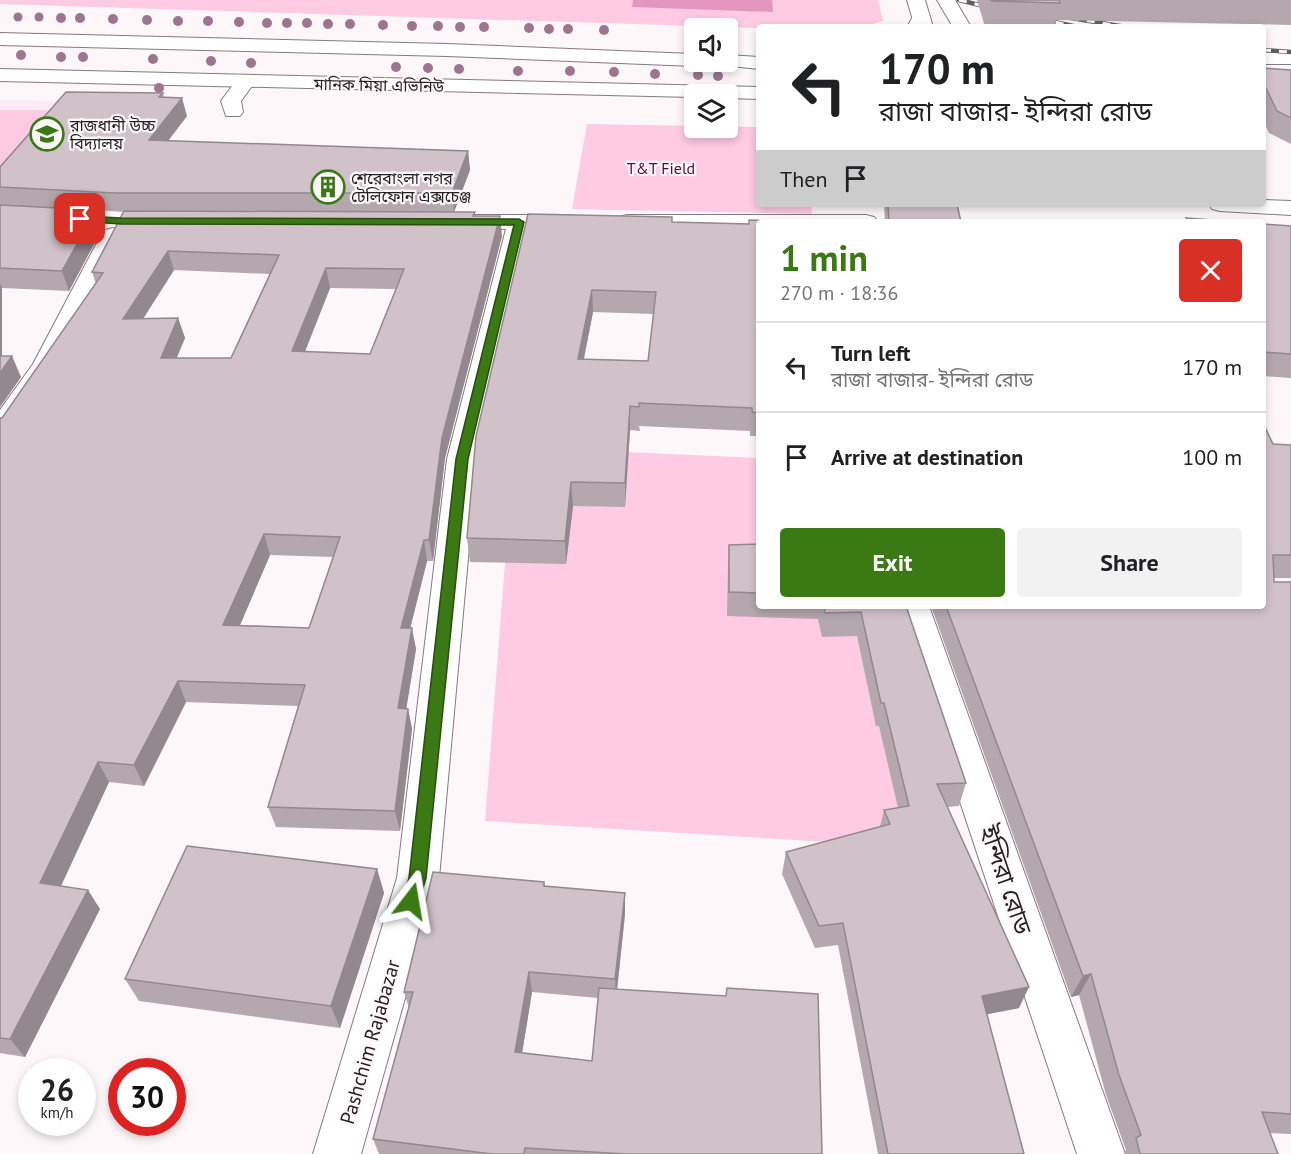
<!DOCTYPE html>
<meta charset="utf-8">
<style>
body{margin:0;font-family:"PT Sans","Noto Sans Bengali",sans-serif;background:#f2f2f2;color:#202124;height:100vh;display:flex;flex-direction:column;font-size:22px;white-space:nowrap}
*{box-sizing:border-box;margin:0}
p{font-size:20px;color:#757577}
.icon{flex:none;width:33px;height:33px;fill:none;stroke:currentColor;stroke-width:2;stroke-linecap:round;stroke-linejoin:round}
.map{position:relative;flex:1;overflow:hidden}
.details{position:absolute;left:756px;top:219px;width:510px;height:390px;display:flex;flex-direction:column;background:#fff;border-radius:6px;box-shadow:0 3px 9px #0003}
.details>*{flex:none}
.hud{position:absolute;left:756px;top:24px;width:510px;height:183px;border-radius:6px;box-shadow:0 3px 9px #0003;background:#fff;color:#202124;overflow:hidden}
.fabs{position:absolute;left:684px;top:18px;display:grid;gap:12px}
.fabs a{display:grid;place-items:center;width:54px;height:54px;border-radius:6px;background:#fff;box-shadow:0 3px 9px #0003;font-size:30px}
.speed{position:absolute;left:18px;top:1058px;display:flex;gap:12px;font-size:30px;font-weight:700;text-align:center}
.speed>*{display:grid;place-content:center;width:78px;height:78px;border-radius:50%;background:#fff;box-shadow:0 3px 9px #0003;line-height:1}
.speed small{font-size:15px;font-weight:400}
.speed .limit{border:9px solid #d22;background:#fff;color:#111}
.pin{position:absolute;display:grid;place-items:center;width:51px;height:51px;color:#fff;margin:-26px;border-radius:12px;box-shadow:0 3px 9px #0006}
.me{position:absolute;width:66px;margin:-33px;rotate:14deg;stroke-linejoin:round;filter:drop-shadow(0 0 4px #0008)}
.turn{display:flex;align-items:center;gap:21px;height:126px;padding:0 24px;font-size:27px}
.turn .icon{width:78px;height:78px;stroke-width:2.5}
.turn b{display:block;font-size:42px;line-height:51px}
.then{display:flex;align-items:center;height:57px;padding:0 24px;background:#0003;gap:12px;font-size:22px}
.round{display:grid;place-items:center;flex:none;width:63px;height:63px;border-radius:6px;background:#f2f2f2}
.summary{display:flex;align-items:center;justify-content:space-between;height:102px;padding:0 24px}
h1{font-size:36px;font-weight:600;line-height:45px;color:#3b7914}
.action{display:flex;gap:12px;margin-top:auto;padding:12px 24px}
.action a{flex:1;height:69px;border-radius:6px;background:#3b7914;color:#fff;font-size:24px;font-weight:600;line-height:69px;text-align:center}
.action a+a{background:#f2f2f2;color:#202124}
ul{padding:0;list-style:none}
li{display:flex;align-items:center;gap:18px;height:90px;padding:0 24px;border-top:2px solid #e0e0e0}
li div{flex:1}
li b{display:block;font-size:22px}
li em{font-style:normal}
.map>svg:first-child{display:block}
.built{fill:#fdeaf3}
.green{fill:#fecae4}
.forest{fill:#e496c0}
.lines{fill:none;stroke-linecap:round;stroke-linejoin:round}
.minor-casing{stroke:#877980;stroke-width:2}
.major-casing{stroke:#877980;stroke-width:2}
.highway-casing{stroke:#877980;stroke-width:2}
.minor{fill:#fff;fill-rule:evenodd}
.major{fill:#fff;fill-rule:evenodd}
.highway{fill:#fff;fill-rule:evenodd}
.rail-casing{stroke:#625d5f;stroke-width:4.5}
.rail{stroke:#fdf7fa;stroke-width:3;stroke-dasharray:8;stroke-linecap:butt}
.tree{fill:#9e758f}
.wall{fill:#b4a7ad;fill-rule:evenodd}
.shaded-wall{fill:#92888d}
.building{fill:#d1c2c9;stroke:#92888d;stroke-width:1.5;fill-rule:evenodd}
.route{fill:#3b7914;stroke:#264f0d;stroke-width:1.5}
.labels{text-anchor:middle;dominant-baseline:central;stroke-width:4.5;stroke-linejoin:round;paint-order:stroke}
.far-street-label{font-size:16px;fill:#231e20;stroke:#fdf7fa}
.far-poi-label{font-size:16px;fill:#231e20;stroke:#fdf7fa;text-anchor:start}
.far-park-label{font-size:16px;fill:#500b38;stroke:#fdf7fa}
.street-label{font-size:20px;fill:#231e20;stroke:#fdf7fa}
.near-street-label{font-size:24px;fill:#231e20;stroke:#fdf7fa}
</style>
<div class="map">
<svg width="1291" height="1154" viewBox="0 0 1291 1154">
<rect width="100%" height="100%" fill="#fdf7fa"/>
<polygon class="built" points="0,100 122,102 60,110 0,110"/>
<g class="green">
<polygon points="0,0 878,0 883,21 862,27 759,28 0,4"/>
<polygon points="0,110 61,110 0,181"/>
<polygon points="587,124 759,127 759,204 811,204 812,214 572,209"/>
<polygon points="514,447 759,458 759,606 860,606 911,847 485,821"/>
</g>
<polygon class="forest" points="633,0 772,0 773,12 632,7"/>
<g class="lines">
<defs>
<g id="minor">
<polygon points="245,76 252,78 255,82 241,101 243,112 240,116 226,116 221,101 238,78"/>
<polygon points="456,215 570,215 578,217 582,222 578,227 529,229 477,459 439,878 361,1154 313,1154 397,878 447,459 506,229 448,227 444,222 448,217"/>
<polygon points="627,215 866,215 874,217 878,222 759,222 759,229 627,229 619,227 615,222 619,217"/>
<polygon points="113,228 121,230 125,235 60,364 10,437 0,440 0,410 33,364 101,235 105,230"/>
<polygon points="895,606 929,606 1125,1154 1077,1154"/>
</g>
<g id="major">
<polygon points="907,0 925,0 933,27 915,27"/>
<polygon points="937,0 955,0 971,27 953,27"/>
</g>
<g id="highway">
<polygon points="921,12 927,13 930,17 925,27 907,27 915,13"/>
<polygon points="0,33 447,44 694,54 694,62 702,62 694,66 447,56 0,45"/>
<rect x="1263" y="52" width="28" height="12"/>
<polygon points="728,55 759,57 759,69 721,65 719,62 728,62"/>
<polygon points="0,69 759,87 759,99 728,98 728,94 694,94 694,97 0,81"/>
<polygon points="1263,200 1291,201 1291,215 1220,211 1212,209 1209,204 1263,204"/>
</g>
</defs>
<use href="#minor" class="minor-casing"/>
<use href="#major" class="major-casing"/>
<use href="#highway" class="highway-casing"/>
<use href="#minor" class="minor"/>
<use href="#major" class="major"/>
<use href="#highway" class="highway"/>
<defs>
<g id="rail">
<polyline points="959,0 996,9"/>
<polyline points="1071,18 1126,27"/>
<polyline points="1040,19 1078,27"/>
<polyline points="1263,50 1291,52"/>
</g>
</defs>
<use href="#rail" class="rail-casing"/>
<use href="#rail" class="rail"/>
</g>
<g class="tree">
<circle cx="18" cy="17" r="4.5"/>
<circle cx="39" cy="17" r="4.5"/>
<circle cx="61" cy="18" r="5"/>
<circle cx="80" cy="18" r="5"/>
<circle cx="113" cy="19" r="5"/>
<circle cx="147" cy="20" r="5"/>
<circle cx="178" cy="21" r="5"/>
<circle cx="208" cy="21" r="5"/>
<circle cx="239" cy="22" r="5"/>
<circle cx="267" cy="23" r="5"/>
<circle cx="287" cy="23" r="5"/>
<circle cx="307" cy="23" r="5"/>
<circle cx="328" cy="24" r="5"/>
<circle cx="350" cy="24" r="5"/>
<circle cx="383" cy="25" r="5"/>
<circle cx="412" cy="26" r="5"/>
<circle cx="438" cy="26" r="5"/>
<circle cx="460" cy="27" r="5"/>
<circle cx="484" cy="27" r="5"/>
<circle cx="529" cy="28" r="5"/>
<circle cx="549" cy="29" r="5"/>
<circle cx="568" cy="29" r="5"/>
<circle cx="604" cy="30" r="5"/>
<circle cx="21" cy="55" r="5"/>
<circle cx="61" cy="57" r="5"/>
<circle cx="83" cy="57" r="5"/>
<circle cx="153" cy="59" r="5"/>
<circle cx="211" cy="61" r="5"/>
<circle cx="251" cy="63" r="5"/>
<circle cx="396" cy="67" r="5"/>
<circle cx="428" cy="68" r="5"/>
<circle cx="459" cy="69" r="5"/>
<circle cx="518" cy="71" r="5"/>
<circle cx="570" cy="71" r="5"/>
<circle cx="614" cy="72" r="5"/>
<circle cx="655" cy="74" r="5"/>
<circle cx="698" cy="75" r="5"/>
<circle cx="718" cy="76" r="5"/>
<circle cx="159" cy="88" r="5"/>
</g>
<g class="wall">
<polygon points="977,0 1291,0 1291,25 1056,20 1054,27 985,27"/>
<polygon points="1263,68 1291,70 1291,144 1269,133 1263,120"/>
<path d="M163 93 164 97 187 116 168 141 468 151 470 170 454 212 475 216 502 236 445 458 433 561H427L410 628 416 649 406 709H408L412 729 400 831 276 827 268 807 298 706 186 702 144 786 109 782 61 886 100 909 25 1057 0 1053V418H2L96 284 92 272 124 212 96 210 102 229 69 291 2 288V356L21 377 0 407V167ZM174 270 270 274 231 358H176L185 338 178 318 143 319ZM330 288 396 289 370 354 305 352ZM270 555 333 557 309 628 240 625Z"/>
<polygon points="884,204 957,204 961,222 885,222"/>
<path d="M528 214 672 222 749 224 759 222V436H750V431L639 426 640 431 630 430 625 507 573 506 566 564 470 562 467 538ZM593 312 654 314 648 361 584 359Z"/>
<polygon points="1263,224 1291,226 1291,378 1263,376"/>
<polygon points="1273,444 1291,445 1291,578 1274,578 1274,582 1291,582 1291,1134 1270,1133 1278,1154 1124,1154 1126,1150 1106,1095 1079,995 1071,997 931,606 1263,606"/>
<polygon points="759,544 759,606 906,606 966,783 959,806 947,807 1019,1008 987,1014 1024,1154 878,1154 838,945 815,948 782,874 786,852 880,827 884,810 898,808 879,726 876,726 857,636 822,637 818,619 727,616 728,568 729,545"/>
<polygon points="377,869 384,893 340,1028 139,1001 125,979"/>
<path d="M544 882 545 886 625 893V914L617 989 726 996 727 988 822 1154H379L373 1139 409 1008 404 992ZM532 992 598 998 592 1061 522 1053Z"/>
</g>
<g class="shaded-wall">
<polygon points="182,98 187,116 154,159 149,140"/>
<polygon points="468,151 470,170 454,212 452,193"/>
<polygon points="96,210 102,229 69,291 62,271"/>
<polygon points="500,216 502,236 445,458 433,561 429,540 442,438"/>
<polygon points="168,251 174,270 130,339 123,319"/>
<polygon points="326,268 330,288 297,371 292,351"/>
<polygon points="0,283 2,288 2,370 12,356 21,377 0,407"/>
<polygon points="592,290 593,312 579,382 578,359"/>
<polygon points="178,318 185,338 168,379 161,358"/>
<polygon points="630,406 630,430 625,507 625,483"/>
<polygon points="571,482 573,506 566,564 565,541"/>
<polygon points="264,534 270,555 231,646 223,625"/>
<polygon points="424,540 427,561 405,649 401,628"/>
<polygon points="412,628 416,649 403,729 398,708"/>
<polygon points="178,681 186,702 144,786 134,765"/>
<polygon points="408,709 412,729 400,831 395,811"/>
<polygon points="98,762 109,782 53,903 40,883"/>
<polygon points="377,869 384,893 340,1028 331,1006"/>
<polygon points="88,890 100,909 25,1057 10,1039"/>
<polygon points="625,893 625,914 616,1000 615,979"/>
<polygon points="529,972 532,992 519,1072 515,1052"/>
<polygon points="1091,974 1079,995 1071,997 1083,976"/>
<polygon points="1029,987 1019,1008 973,1017 982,996"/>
</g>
<g class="building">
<polygon points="991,0 1059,0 1060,3 992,1"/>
<polygon points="1263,68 1291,70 1291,118 1277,111 1263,82"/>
<polygon points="66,92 163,93 159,97 182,98 149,140 468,151 452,193 115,193 0,187 0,167"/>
<polygon points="888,204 957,204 961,222 889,222"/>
<polygon points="0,205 96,210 62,271 0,268"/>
<path d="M124 211 475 212 473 216H500L442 438 429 540H424L401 628H412L398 708 408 709 395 811 268 807 305 685 178 681 134 765 98 762 40 883 88 890 10 1039 0 1038V418H2L103 273 92 272ZM168 251 279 255 231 358H161L178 318 123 319ZM326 268 404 269 370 354 292 351ZM264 534 340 537 309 628 223 625Z"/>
<path d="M528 214 672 217V222L749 224V220L802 222H759V413L752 412V408L639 403V407L630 406 625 483 571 482 565 541 467 538 476 436ZM592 290 656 292 648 361 578 359Z"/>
<polygon points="1186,218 1241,222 1188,222"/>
<polygon points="1263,224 1291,226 1291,354 1263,352"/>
<polygon points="0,356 12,356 0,373"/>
<polygon points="1263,423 1273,444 1291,445 1291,555 1273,555 1274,582 1291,582 1291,1114 1262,1112 1278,1154 1140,1154 1136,1138 1141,1135 1119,1075 1091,974 1083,976 946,606 1263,606"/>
<polygon points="759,544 759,593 729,592 729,545"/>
<polygon points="824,606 906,606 966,783 937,784 1029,987 982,996 1024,1154 888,1154 843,923 819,926 786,852 890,824 884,810 909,806 884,703 881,703 861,612 825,613"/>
<polygon points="187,846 377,869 331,1006 125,979"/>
<polygon points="433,872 544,882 544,886 625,893 615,979 529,972 515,1052 592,1061 599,988 726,996 727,988 818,994 822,1154 626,1154 525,1148 524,1154 492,1154 373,1139 413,992 404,992"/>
</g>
<polygon class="route" points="80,216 121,218 519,219 524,222 468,459 426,878 417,907 411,909 405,907 402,901 409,878 456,459 514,225 121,224 77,221 76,219"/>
<defs>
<symbol id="school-ring" viewBox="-11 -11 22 22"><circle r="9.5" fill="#fdf7fa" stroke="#3b7914" stroke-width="1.5"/><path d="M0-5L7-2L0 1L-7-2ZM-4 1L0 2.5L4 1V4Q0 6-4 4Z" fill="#3b7914"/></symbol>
<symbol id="building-ring" viewBox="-11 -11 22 22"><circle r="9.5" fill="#fdf7fa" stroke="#3b7914" stroke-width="1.5"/><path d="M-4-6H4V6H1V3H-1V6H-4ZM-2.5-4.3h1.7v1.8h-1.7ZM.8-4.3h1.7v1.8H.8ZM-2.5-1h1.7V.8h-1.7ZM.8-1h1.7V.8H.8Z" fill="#3b7914"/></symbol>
</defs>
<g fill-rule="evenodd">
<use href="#school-ring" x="28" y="115" width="38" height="38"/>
<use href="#building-ring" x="309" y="168" width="38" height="38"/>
</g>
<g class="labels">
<g class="far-street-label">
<text transform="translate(379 85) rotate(1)">মানিক মিয়া এভিনিউ</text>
</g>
<g class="far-poi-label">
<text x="70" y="125">রাজধানী উচ্চ<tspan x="70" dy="18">বিদ্যালয়</tspan></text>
<text x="351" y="178">শেরেবাংলা নগর<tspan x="351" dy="18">টেলিফোন এক্সচেঞ্জ</tspan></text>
</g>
<g class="far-park-label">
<text x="661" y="168">T&amp;T Field</text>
</g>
<g class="street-label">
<text transform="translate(370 1042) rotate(-74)">Pashchim Rajabazar</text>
</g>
<g class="near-street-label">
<text transform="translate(1006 880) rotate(71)">ইন্দিরা রোড</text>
</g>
</g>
</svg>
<div class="fabs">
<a><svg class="icon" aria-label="sound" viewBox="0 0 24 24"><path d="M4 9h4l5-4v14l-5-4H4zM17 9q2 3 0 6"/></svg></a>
<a><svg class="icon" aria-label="layers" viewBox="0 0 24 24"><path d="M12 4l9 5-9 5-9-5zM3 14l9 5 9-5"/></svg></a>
</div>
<div class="speed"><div>26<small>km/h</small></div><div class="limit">30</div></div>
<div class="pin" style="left:80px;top:219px;background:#d93025"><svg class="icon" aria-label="arrive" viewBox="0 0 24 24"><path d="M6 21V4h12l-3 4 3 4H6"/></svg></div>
<svg class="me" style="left:411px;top:901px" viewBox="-20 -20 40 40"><path d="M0-17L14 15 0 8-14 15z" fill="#3b7914" stroke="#fff" stroke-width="4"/></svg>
<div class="hud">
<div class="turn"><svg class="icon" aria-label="left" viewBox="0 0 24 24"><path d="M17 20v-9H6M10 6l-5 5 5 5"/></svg><div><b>170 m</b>রাজা বাজার- ইন্দিরা রোড</div></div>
<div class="then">Then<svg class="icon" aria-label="arrive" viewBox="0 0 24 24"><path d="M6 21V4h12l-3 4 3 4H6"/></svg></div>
</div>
<section class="details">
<div class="summary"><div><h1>1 min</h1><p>270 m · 18:36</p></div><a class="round" style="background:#d93025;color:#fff"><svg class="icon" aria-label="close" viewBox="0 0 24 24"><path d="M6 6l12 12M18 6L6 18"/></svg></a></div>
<ul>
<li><svg class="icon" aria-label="left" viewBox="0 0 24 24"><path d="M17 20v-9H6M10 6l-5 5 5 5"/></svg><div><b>Turn left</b><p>রাজা বাজার- ইন্দিরা রোড</p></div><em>170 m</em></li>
<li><svg class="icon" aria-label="arrive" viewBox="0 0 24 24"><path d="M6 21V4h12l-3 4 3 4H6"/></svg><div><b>Arrive at destination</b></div><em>100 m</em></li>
</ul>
<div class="action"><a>Exit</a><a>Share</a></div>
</section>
</div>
